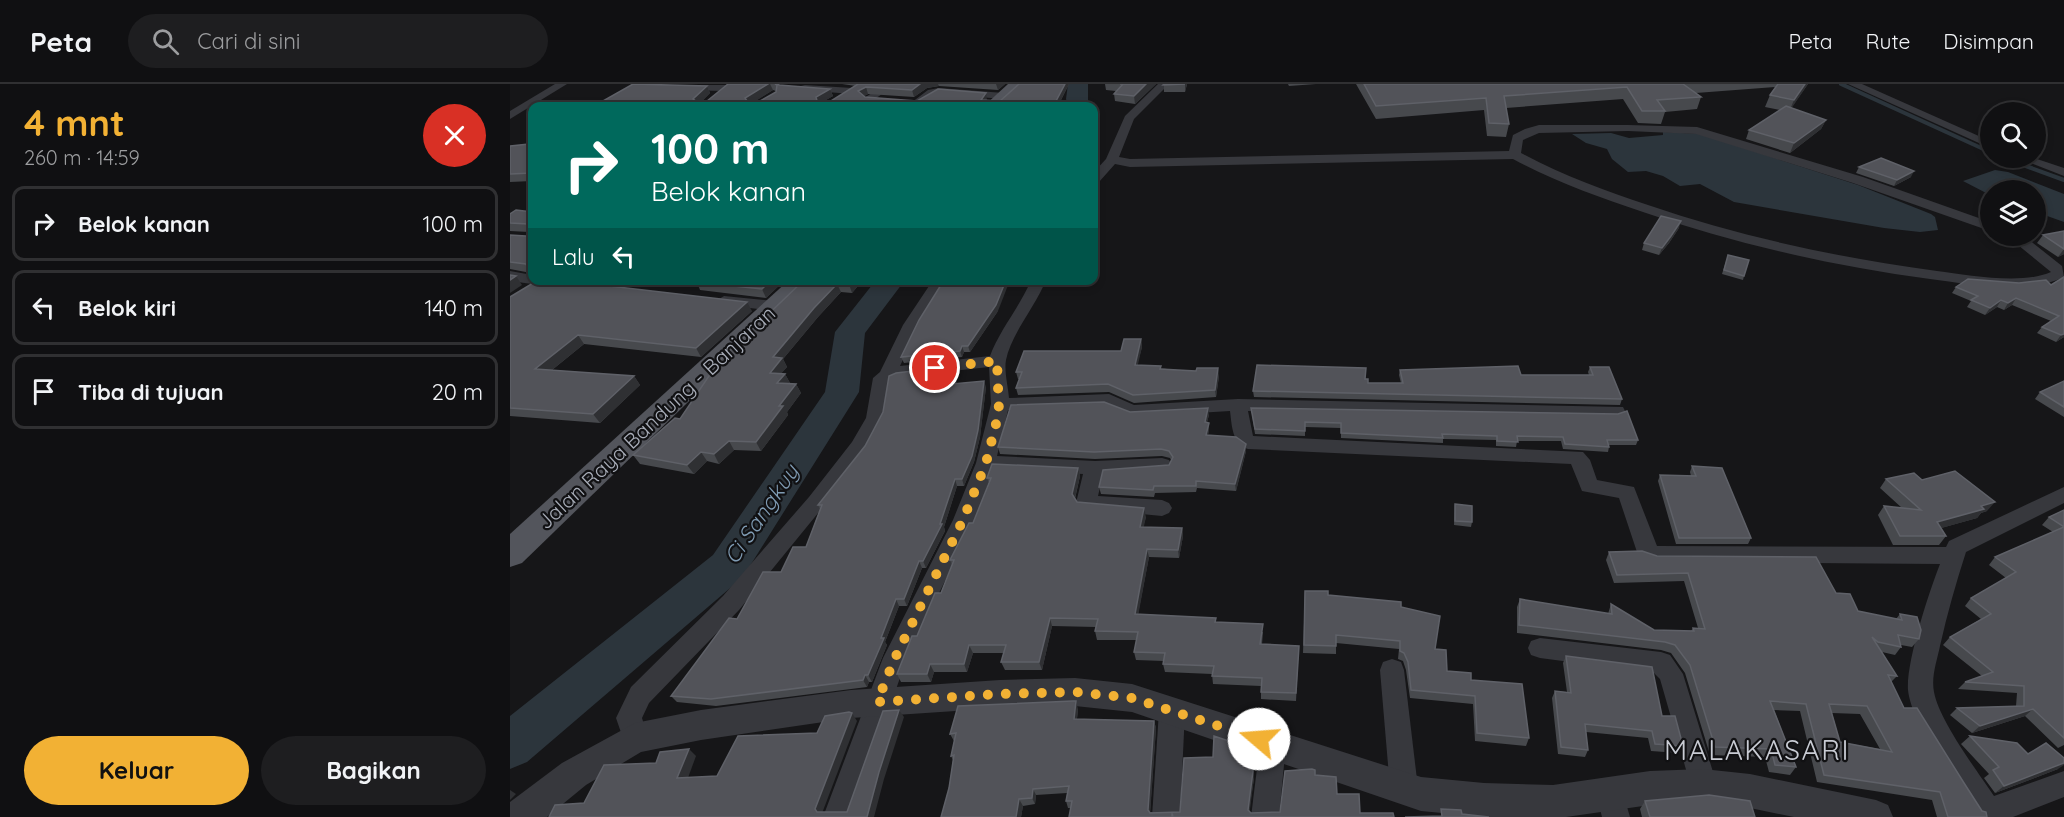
<!DOCTYPE html>
<html lang="id">
<meta charset="utf-8">
<style>
body{margin:0;font-family:Quicksand,sans-serif;background:#1e1e20;color:#f1f3f6;height:100vh;display:flex;flex-direction:column;font-size:22px;white-space:nowrap}
*{box-sizing:border-box;margin:0}
p{font-size:20px;color:#9c9d9f}
.icon{flex:none;width:33px;height:33px;fill:none;stroke:currentColor;stroke-width:2;stroke-linecap:round;stroke-linejoin:round}
.map{position:relative;flex:1;overflow:hidden}
.side{display:flex;flex-direction:column;background:#101012;width:510px}
.side>*{flex:none}
.banner{position:absolute;left:18px;top:18px;width:570px;height:183px;border-radius:12px;box-shadow:0 3px 9px #0003,0 0 0 2px #303032;background:#00695c;color:#fff;overflow:hidden}
.tools{position:absolute;left:1470px;top:18px;display:grid;gap:12px}
.tools a{display:grid;place-items:center;width:66px;height:66px;border-radius:50%;background:#101012;box-shadow:0 3px 9px #0003,0 0 0 2px #303032;font-size:30px}
.pin{position:absolute;display:grid;place-items:center;width:51px;height:51px;color:#fff;margin:-26px;border:3px solid #fff;border-radius:50%;box-shadow:0 2px 6px #0007}
.me{position:absolute;width:66px;margin:-33px;rotate:288deg;stroke-linejoin:round;filter:drop-shadow(0 0 4px #0008)}
.turn{display:flex;align-items:center;gap:21px;height:126px;padding:0 24px;font-size:27px}
.turn .icon{width:78px;height:78px;stroke-width:2.5}
.turn b{display:block;font-size:42px;line-height:51px}
.then{display:flex;align-items:center;height:57px;padding:0 24px;background:#0003;gap:12px;font-size:22px}
.round{display:grid;place-items:center;flex:none;width:63px;height:63px;border-radius:32px;background:#1e1e20}
.summary{display:flex;align-items:center;justify-content:space-between;height:102px;padding:0 24px}
h1{font-size:36px;font-weight:800;line-height:45px;color:#f2b134}
.primary-button{display:flex;gap:12px;margin-top:auto;padding:12px 24px}
.primary-button a{flex:1;height:69px;border-radius:36px;background:#f2b134;color:#111;font-size:24px;font-weight:800;line-height:69px;text-align:center}
.primary-button a+a{background:#1e1e20;color:#f1f3f6}
ul{padding:0;list-style:none}
li{display:flex;align-items:center;gap:18px;height:75px;margin:0 12px 9px;padding:0 12px;border:3px solid #303032;border-radius:12px}
li div{flex:1}
li b{display:block;font-size:22px}
li em{font-style:normal}
header{display:flex;align-items:center;gap:36px;box-sizing:border-box;height:84px;padding:0 30px;background:#101012;border-bottom:2px solid #303032}
header strong{font-size:28px}
nav{display:flex;gap:33px;margin-inline-start:auto;font-size:21px}
.search{width:420px;height:54px;background:#1e1e20;display:flex;align-items:center;gap:15px;box-sizing:border-box;padding:0 21px;border-radius:33px;color:#9c9d9f;font-size:22px}
main{display:flex;flex:1;min-height:0}
.map>svg:first-child{display:block}
.water{fill:#2c353c}
.lines{fill:none;stroke-linecap:round;stroke-linejoin:round}
.stream{stroke:#2c353c;stroke-width:4}
.river{fill:#2c353c;fill-rule:evenodd}
.minor{fill:#37383d;fill-rule:evenodd}
.tertiary{fill:#37383d;fill-rule:evenodd}
.primary{fill:#53555c;fill-rule:evenodd}
.wall{fill:#47494d;fill-rule:evenodd}
.shaded-wall{fill:#2f3033}
.building{fill:#525359;stroke:#5f6168;stroke-width:1.5;fill-rule:evenodd}
.route{stroke:#f2b134;stroke-width:10;stroke-dasharray:0 18}
.labels{text-anchor:middle;dominant-baseline:central;stroke-width:4.5;stroke-linejoin:round;paint-order:stroke}
.street-label{font-size:21px;fill:#a8adb8;stroke:#111113}
.water-label{font-size:22px;font-style:italic;fill:#7f9bb3;stroke:#111113}
.near-quarter-label{font-size:28px;letter-spacing:1.5px;fill:#c9ccd4;stroke:#111113}
</style>
<header>
<strong>Peta</strong>
<div class="search"><svg class="icon" aria-label="search" viewBox="0 0 24 24"><circle cx="10" cy="10" r="6"/><path d="M15 15l6 6"/></svg>Cari di sini</div>
<nav><a>Peta</a><a>Rute</a><a>Disimpan</a></nav>
</header>
<main>
<section class="side">
<div class="summary"><div><h1>4 mnt</h1><p>260 m · 14:59</p></div><a class="round" style="background:#d93025;color:#fff"><svg class="icon" aria-label="close" viewBox="0 0 24 24"><path d="M6 6l12 12M18 6L6 18"/></svg></a></div>
<ul>
<li><svg class="icon" aria-label="right" viewBox="0 0 24 24"><path d="M7 20v-9h11M14 6l5 5-5 5"/></svg><div><b>Belok kanan</b></div><em>100 m</em></li>
<li><svg class="icon" aria-label="left" viewBox="0 0 24 24"><path d="M17 20v-9H6M10 6l-5 5 5 5"/></svg><div><b>Belok kiri</b></div><em>140 m</em></li>
<li><svg class="icon" aria-label="arrive" viewBox="0 0 24 24"><path d="M6 21V4h12l-3 4 3 4H6"/></svg><div><b>Tiba di tujuan</b></div><em>20 m</em></li>
</ul>
<div class="primary-button"><a>Keluar</a><a>Bagikan</a></div>
</section>
<div class="map">
<svg width="1554" height="733" viewBox="0 0 1554 733">
<rect width="100%" height="100%" fill="#161618"/>
<g class="water">
<polygon points="1153,48 1190,50 1348,101 1421,130 1425,133 1428,146 1410,148 1374,144 1224,118 1190,100 1170,102 1153,92 1136,87 1118,88 1102,75 1097,65 1076,59 1062,50 1101,49 1119,54 1153,51"/>
<polygon points="1485,86 1498,88 1554,110 1554,138 1526,128 1526,106 1480,106 1480,111 1453,97"/>
</g>
<g class="lines">
<g class="stream">
<polyline points="1331,0 1480,68"/>
<polyline points="1494,74 1554,96"/>
</g>
<g class="river">
<polygon points="558,0 578,0 578,22 558,22 556,15"/>
<polygon points="366,196 395,196 355,249 349,308 233,493 17,678 0,685 0,632 203,471 315,308 325,248"/>
</g>
<g class="minor">
<polygon points="45,0 57,0 0,35 0,27"/>
<path d="M648 0H659L624 35 609 73 620 75 999 67 1003 51 1015 45 1029 41H1118L1187 43 1353 93 1480 138V147L1343 99 1186 50 1118 47 1029 49 1013 56 1011 69C1052 91 1095 107 1138 121 1232 153 1329 174 1427 187 1458 191 1512 201 1541 188L1508 161 1493 152H1511L1518 155 1552 182 1554 193C1514 212 1461 200 1420 195 1322 182 1226 160 1133 128 1088 113 1044 97 1003 75L620 83 605 80 589 98 584 99V88L596 75 615 32Z"/>
<polygon points="1338,0 1352,0 1480,57 1480,64"/>
<polygon points="173,1 215,1 220,4 215,7 169,6 168,4"/>
<polygon points="295,1 342,4 347,7 342,10 291,6 291,2"/>
<polygon points="429,4 494,9 499,12 494,15 429,10 409,22 397,22 418,6"/>
<polygon points="368,5 373,8 372,10 355,22 342,22"/>
<polygon points="1508,74 1524,74 1554,84 1554,92"/>
<polygon points="0,187 22,191 22,196 29,196 22,200 0,197"/>
<path d="M423 196H438L409 241 390 282 480 272C490 245 510 223 521 196H536C526 222 501 250 496 276 494 287 498 302 499 314L599 310 624 321 728 315 1113 323 1115 327 1113 331 1106 333 738 327 743 352 1073 368 1080 376 1087 396 1124 403 1147 462 1436 463 1439 457 1554 403V419L1456 468C1446 499 1437 530 1430 562 1427 577 1421 592 1424 608 1429 636 1467 687 1484 712L1554 687V713L1503 733H1465C1446 704 1401 638 1398 606 1396 578 1419 508 1430 480L1143 478 1130 474 1127 468 1109 414 1072 407 1061 380 738 365C722 360 722 342 720 327L621 333 596 322 498 326 487 372 585 377 652 374 659 376 662 381 659 386 652 388 593 391 588 412 652 416 659 419 662 424 659 429 652 432 569 424 566 419 573 390 483 386 465 436 397 574 341 733H313L373 574 443 436 466 379 481 320 479 283 388 293 380 297 374 334 356 367 313 423 229 526 139 619 132 634 138 654 134 663 125 666 116 663 106 634 121 603 213 512 299 413 342 358 356 334 363 294 370 288 393 241Z"/>
<polygon points="214,212 264,217 272,222 264,227 208,220 206,217"/>
<polygon points="1030,554 1151,568 1160,571 1173,590 1207,701 1203,710 1193,714 1183,710 1150,595 1144,589 1030,574 1021,571 1018,564 1021,557"/>
<polygon points="882,575 891,578 894,586 908,704 904,714 894,717 884,714 880,704 870,586 873,578"/>
<polygon points="662,615 671,619 675,627 670,733 642,733 649,627 653,619"/>
<polygon points="763,648 772,651 776,660 769,733 741,733 750,660 754,651"/>
<polygon points="1100,695 1110,699 1120,733 1092,733 1086,709 1090,699"/>
</g>
<polygon class="tertiary" points="565,594 622,600 911,693 974,699 1043,701 1140,687 1193,685 1240,690 1366,716 1378,721 1383,733 1284,733 1240,724 1193,717 1140,721 1056,733 974,733 911,727 622,628 565,622 490,624 341,634 191,656 131,668 76,701 37,733 0,733 0,718 52,679 125,639 191,626 341,606 490,596"/>
<g class="primary">
<polygon points="498,0 516,0 492,22 474,22"/>
<polygon points="279,196 304,196 12,479 0,483 0,450"/>
</g>
</g>
<g class="wall">
<path d="M218 0H270L269 1 320 5 323 12 314 17H321L346 2 332 0H495L488 6 429 2 417 4 404 13 358 10 354 12 355 13 407 17 477 16 490 17 509 0H559L548 22 86 21 145 1 197 2 200 9 192 17H197ZM263 6 266 7V8L250 17H245Z"/>
<polygon points="595,0 646,0 625,20 605,17 604,10 606,7 596,6"/>
<polygon points="654,0 677,0 675,8 654,8"/>
<polygon points="778,0 806,0 779,2"/>
<polygon points="846,0 1298,0 1281,24 1316,36 1311,45 1280,69 1236,55 1239,46 1270,26 1255,23 1260,11 1265,3 1186,9 1191,13 1187,25 1155,28 1151,40 1128,39 1113,15 996,24 999,40 996,53 977,52 974,26 866,35"/>
<polygon points="22,47 22,97 0,98 0,62 19,60"/>
<polygon points="1349,83 1401,93 1384,102 1346,89"/>
<polygon points="22,128 22,191 21,189 0,185 0,151 16,152 19,150 19,148 0,147 0,130"/>
<polygon points="1169,144 1159,159 1149,171 1132,166 1134,159"/>
<polygon points="1554,147 1554,170 1548,173 1527,159 1533,151"/>
<polygon points="1218,171 1234,192 1233,196 1212,190"/>
<polygon points="186,196 275,196 256,214 190,206"/>
<polygon points="294,196 353,196 342,209 331,208 308,233 273,275 277,283 271,289 275,290 280,299 279,300 286,300 291,309 277,328 278,331 251,367 224,366 209,380 197,377 184,390 130,380 123,371 170,335 202,288 200,286"/>
<polygon points="1541,201 1554,253 1546,258 1527,249 1532,243 1541,237 1502,221 1494,226 1487,223 1475,231 1457,223 1461,217 1442,209 1446,203"/>
<polygon points="0,213 242,227 191,273 74,260 42,286 124,292 130,301 90,339 0,332"/>
<polygon points="488,227 460,268 454,268 452,273 394,279 391,273"/>
<polygon points="631,255 632,263 627,281 709,292 706,313 624,319 599,308 508,311 506,304 509,295 508,295 506,288 611,267"/>
<polygon points="1080,283 1112,315 1110,321 744,313 743,307 855,295 858,299 891,299 889,291 890,286 1011,291 1079,291 1078,288"/>
<polygon points="449,289 446,300 476,303 470,353 464,378 454,402 447,402 434,443 435,447 416,484 412,484 397,522 389,522 375,558 377,561 362,598 359,598 357,603 206,622 167,618 161,612 227,535 271,488 296,463 310,425 308,421"/>
<polygon points="1554,297 1554,333 1525,315 1530,308"/>
<polygon points="741,324 1128,356 1126,361 1099,361 1099,363 1098,368 1053,365 1051,357 1007,357 1006,363 986,362 986,356 933,355 933,359 831,354 831,344 795,343 795,352 745,350"/>
<polygon points="620,328 699,331 697,338 699,339 699,345 698,351 736,360 736,367 726,407 687,404 686,408 645,409 644,413 591,410 589,403 659,381 661,376 660,374 652,372 585,375 490,370 488,363"/>
<polygon points="1182,382 1241,454 1238,460 1166,460 1148,397 1150,391 1181,392 1180,388"/>
<polygon points="568,384 570,392 565,415 567,418 636,433 633,443 672,444 673,452 669,474 639,473 628,530 706,534 706,538 753,548 752,560 789,562 786,617 751,615 751,602 703,600 702,590 655,588 653,580 654,577 626,576 624,568 627,556 587,556 585,547 586,543 542,542 532,586 495,586 491,578 494,569 463,569 457,588 424,588 421,598 391,598 387,590 431,509 442,481 440,476 463,439 479,399 477,394"/>
<polygon points="1376,395 1412,396 1477,427 1471,429 1467,434 1431,444 1436,452 1429,461 1383,461 1368,431 1374,422 1392,424 1370,404"/>
<polygon points="945,420 962,438 961,443 944,441"/>
<polygon points="1554,426 1554,661 1548,664 1515,632 1462,649 1440,631 1447,624 1506,622 1507,609 1448,605 1455,598 1472,592 1433,561 1440,553 1471,535 1455,522 1461,514 1496,494 1479,481 1485,473 1543,448 1532,441 1539,433"/>
<path d="M1099 468 1147 472 1326 509 1348 527 1386 535 1390 530 1409 555 1402 563 1391 561V563L1385 571 1372 568 1387 592 1381 598 1394 624 1454 699 1472 727 1477 733H1427L1422 716 1307 698 1290 627 1264 626 1286 683 1280 691 1259 688 1255 673 1200 671 1175 589 1161 569 1151 566 1007 549V523L1010 515 1098 530 1101 520 1144 546 1181 547 1183 544H1188L1174 497 1104 499 1096 476ZM1322 629 1350 630 1370 665 1330 658Z"/>
<polygon points="795,507 891,523 925,565 937,587 961,596 1019,654 1016,662 965,657 963,620 900,614 896,586 893,577 888,575 889,565 826,559 826,570 793,569"/>
<polygon points="1056,572 1152,632 1173,662 1169,669 1141,667 1138,654 1076,648 1078,666 1075,673 1048,670 1042,614 1045,607 1057,608 1053,579"/>
<polygon points="568,625 567,635 644,637 646,644 640,728 670,728 744,694 739,727 741,729 770,728 805,691 850,729 663,733 559,733 561,724 558,724 556,717 557,709 526,711 525,720 513,722 511,733 431,733 439,704 443,676 441,672 444,657 440,650"/>
<polygon points="1460,652 1518,670 1548,685 1485,709 1474,694 1479,690 1451,660"/>
<polygon points="1135,717 1245,733 1132,733 1130,725"/>
</g>
<g class="shaded-wall">
<polygon points="258,0 260,0 263,6 238,22 235,14"/>
<polygon points="410,0 428,0 429,2 417,4 404,13 402,6"/>
<polygon points="486,0 495,0 488,6"/>
<polygon points="555,0 559,0 548,22 541,22"/>
<polygon points="636,0 646,0 625,20 624,12"/>
<polygon points="675,0 677,0 675,8"/>
<polygon points="1295,0 1298,0 1279,28 1284,16"/>
<polygon points="197,2 200,9 187,22 183,15"/>
<polygon points="356,3 358,10 351,14 348,7"/>
<polygon points="320,5 323,12 309,20 306,13"/>
<polygon points="476,9 477,16 473,22 471,16"/>
<polygon points="1316,36 1311,45 1280,69 1284,59"/>
<polygon points="1404,87 1401,93 1384,102 1387,96"/>
<polygon points="1171,137 1169,144 1159,159 1149,171 1152,164"/>
<polygon points="1554,165 1554,170 1548,173"/>
<polygon points="6,192 12,201 0,209 0,196"/>
<polygon points="261,196 275,196 256,214 252,205"/>
<polygon points="342,196 353,196 342,209 339,200"/>
<polygon points="496,196 500,196 488,227 460,268 458,262"/>
<polygon points="327,200 331,208 308,233 273,275 277,283 264,298 260,289 263,273 304,224"/>
<polygon points="1506,214 1502,221 1494,226 1498,219"/>
<polygon points="1491,216 1487,223 1475,231 1480,224"/>
<polygon points="237,218 242,227 191,273 186,264"/>
<polygon points="1554,250 1554,253 1546,258 1551,251"/>
<polygon points="68,251 74,260 32,294 25,285"/>
<polygon points="631,255 632,263 626,289 625,281"/>
<polygon points="452,262 454,268 452,273 450,267"/>
<polygon points="446,282 449,289 444,307 442,300"/>
<polygon points="708,284 709,292 706,313 705,306"/>
<polygon points="275,290 280,299 272,308 267,299"/>
<polygon points="124,292 130,301 90,339 83,330"/>
<polygon points="474,297 476,303 470,353 464,378 454,402 452,395"/>
<polygon points="286,300 291,309 277,328 278,331 251,367 246,358 269,322"/>
<polygon points="698,324 699,331 695,345 695,338"/>
<polygon points="699,339 699,345 697,358 696,351"/>
<polygon points="219,357 224,366 209,380 204,370"/>
<polygon points="736,360 736,367 726,407 725,400"/>
<polygon points="191,368 197,377 184,390 177,381"/>
<polygon points="568,384 570,392 564,418 562,410"/>
<polygon points="445,395 447,402 434,443 435,447 416,484 413,477 430,440"/>
<polygon points="1485,418 1477,427 1471,429 1467,434 1421,447 1427,438 1471,422"/>
<polygon points="634,424 636,433 632,451 630,443"/>
<polygon points="672,444 673,452 669,474 668,466"/>
<polygon points="637,465 639,473 627,538 625,530"/>
<polygon points="409,477 412,484 397,522 394,515"/>
<polygon points="386,515 389,522 375,558 377,561 362,598 358,591 371,554"/>
<polygon points="540,534 542,542 532,586 529,578"/>
<polygon points="459,561 463,569 457,588 454,580"/>
<polygon points="420,580 424,588 421,598 417,590"/>
<polygon points="355,591 359,598 357,603 353,596"/>
<polygon points="566,617 568,625 566,642 564,635"/>
<polygon points="1523,625 1515,632 1462,649 1470,642"/>
<polygon points="389,626 394,633 374,695 364,733 357,733 369,688"/>
<polygon points="342,629 347,637 311,732 305,725"/>
<polygon points="644,637 646,644 640,733 638,726"/>
<polygon points="179,665 186,672 175,702 167,694"/>
<polygon points="743,665 744,694 739,733 738,726"/>
<polygon points="1554,679 1554,681 1548,685 1485,709 1494,702"/>
<polygon points="523,705 526,711 525,720 522,714"/>
<polygon points="0,706 6,710 0,716"/>
<polygon points="509,715 513,722 511,733 506,733"/>
</g>
<g class="building">
<polygon points="123,0 197,2 183,15 186,17 197,17 218,0 258,0 235,14 237,17 250,17 266,8 267,1 265,0 267,0 269,1 320,5 306,13 307,17 321,17 348,0 410,0 402,6 356,3 348,7 355,13 407,17 428,5 476,9 471,16 490,17 509,0 555,0 546,17 541,22 70,22 71,21 86,21"/>
<polygon points="610,0 636,0 624,12 604,10 613,0"/>
<polygon points="654,0 675,0 653,1"/>
<polygon points="854,0 1173,0 1191,13 1147,16 1155,27 1132,27 1117,3 994,12 999,40 979,39 976,14 866,22"/>
<polygon points="1268,0 1295,0 1284,16 1260,11"/>
<polygon points="1276,22 1316,36 1284,59 1239,46"/>
<polygon points="22,47 22,89 0,90 0,62 19,60 18,48"/>
<polygon points="1371,74 1404,87 1387,96 1349,83"/>
<polygon points="6,126 22,128 22,185 18,185 16,180 0,178 0,151 16,152 19,150 18,140 0,139 0,130"/>
<polygon points="1151,132 1171,137 1161,152 1152,164 1134,159"/>
<polygon points="1554,147 1554,165 1533,151"/>
<polygon points="1218,171 1239,176 1234,192 1214,186"/>
<polygon points="0,191 6,192 0,196"/>
<polygon points="1554,193 1554,250 1551,251 1532,243 1549,232 1506,214 1498,219 1491,216 1480,224 1461,216 1468,212 1446,203 1458,195 1509,199 1536,196 1541,201"/>
<polygon points="28,196 48,196 237,218 186,264 68,251 25,285 124,292 83,330 0,324 0,213"/>
<polygon points="186,196 261,196 252,205 186,198"/>
<polygon points="294,196 342,196 339,200 327,200 304,224 263,273 272,274 260,289 275,290 267,299 286,300 269,322 273,322 246,358 219,357 204,370 191,368 177,381 123,371 165,334 170,335 203,286 200,286"/>
<polygon points="434,196 496,196 486,221 458,262 452,262 450,267 391,273 409,236"/>
<polygon points="614,255 631,255 625,281 651,282 650,285 686,287 687,284 708,284 705,306 623,311 598,300 506,304 512,288 506,288 514,267 611,267"/>
<polygon points="747,281 856,284 855,295 858,295 858,299 893,299 890,286 1008,282 1011,291 1083,291 1080,283 1099,283 1112,315 743,307"/>
<polygon points="446,282 442,300 474,297 468,346 462,372 452,395 445,395 430,440 432,440 413,477 409,477 394,515 386,515 371,554 374,554 358,591 355,591 353,596 201,615 161,612 219,534 227,535 253,488 271,488 283,463 296,463 312,421 308,421 355,362 373,328 379,292 386,289"/>
<polygon points="1554,297 1554,323 1530,308"/>
<polygon points="594,318 620,328 698,324 695,338 699,339 696,351 726,353 736,360 725,400 686,397 686,402 644,402 643,406 589,403 593,386 659,381 663,373 659,367 651,365 584,368 488,363 501,321"/>
<polygon points="741,324 1108,330 1117,327 1128,356 1097,356 1099,363 1055,360 1053,353 1007,352 1008,358 987,357 987,352 932,350 933,354 831,349 831,339 795,338 795,347 745,345"/>
<polygon points="482,380 568,384 562,410 567,418 634,424 630,443 672,444 668,466 637,465 625,530 706,534 705,538 753,540 750,560 789,562 786,609 751,608 752,594 702,592 704,582 653,580 655,569 624,568 628,548 585,547 588,535 540,534 529,578 491,578 496,561 459,561 454,580 420,580 417,590 387,590 402,552 407,552 425,509 431,509 444,476 440,476 459,439 463,439 481,394 477,394"/>
<polygon points="1182,382 1212,384 1241,454 1169,454 1150,391 1186,392"/>
<polygon points="1445,387 1485,418 1471,422 1474,425 1427,438 1436,452 1390,452 1374,422 1411,426 1376,395 1404,389 1412,396"/>
<polygon points="945,420 962,422 962,438 945,437"/>
<polygon points="1554,426 1554,654 1523,625 1470,642 1447,624 1514,622 1514,602 1455,598 1483,588 1440,553 1481,530 1461,514 1506,488 1485,473 1554,443 1539,433"/>
<path d="M1132 467 1147 472 1306 473 1326 509 1340 510 1348 527 1392 536 1390 530 1407 533 1411 546 1409 555 1388 551 1391 563 1368 558 1362 553 1387 592 1378 591 1394 624H1407L1454 699 1472 727 1476 728 1477 733H1438L1430 708 1314 691 1296 620 1260 617 1286 683 1265 681 1261 665 1205 663 1180 581 1165 561 1155 558 1009 541 1010 515 1102 530 1101 520 1144 546 1184 547 1183 544 1195 545 1178 489 1107 491 1099 468ZM1319 620 1357 622 1382 668 1330 658Z"/>
<polygon points="795,507 818,507 818,511 891,518 891,523 930,532 925,565 936,566 937,587 961,589 961,596 1012,600 1019,654 967,649 965,612 901,606 898,578 894,569 890,567 890,557 826,551 826,562 794,561"/>
<polygon points="1056,572 1142,583 1152,632 1165,632 1173,662 1145,660 1142,647 1075,640 1078,666 1051,663 1045,607 1061,609"/>
<polygon points="563,617 566,617 564,635 644,637 638,726 640,729 670,728 674,674 703,673 704,652 743,665 743,687 738,726 741,729 770,728 775,687 802,685 805,686 805,691 826,693 827,710 849,710 850,729 883,729 884,733 663,733 662,729 662,733 559,733 562,717 556,717 559,702 523,705 522,714 509,715 506,733 431,733 439,704 444,671 441,672 446,649 440,650 448,622"/>
<polygon points="389,626 369,688 357,733 39,733 45,721 74,719 94,681 146,679 150,668 179,665 167,694 207,692 228,652 307,649 315,632 339,628 342,629 305,725 307,728 337,728 373,627"/>
<polygon points="1460,652 1507,659 1518,670 1536,659 1554,674 1554,679 1494,702 1483,686 1489,683"/>
<polygon points="1199,711 1240,717 1245,733 1140,733 1135,717"/>
<polygon points="931,725 951,726 952,730 979,733 895,733 932,732"/>
</g>
<g class="lines">
<polyline class="route" points="425,284 487,277 489,328 476,379 453,436 385,574 367,618 490,610 565,608 622,614 749,655"/>
</g>
<g class="labels">
<g class="street-label">
<text transform="translate(146 333) rotate(-43)">Jalan Raya Bandung - Banjaran</text>
</g>
<g class="water-label">
<text transform="translate(251 430) rotate(-56)">Ci Sangkuy</text>
</g>
<g class="near-quarter-label">
<text x="1247" y="665">MALAKASARI</text>
</g>
</g>
</svg>
<div class="tools">
<a><svg class="icon" aria-label="search" viewBox="0 0 24 24"><circle cx="10" cy="10" r="6"/><path d="M15 15l6 6"/></svg></a>
<a><svg class="icon" aria-label="layers" viewBox="0 0 24 24"><path d="M12 4l9 5-9 5-9-5zM3 14l9 5 9-5"/></svg></a>
</div>
<div class="pin" style="left:425px;top:284px;background:#d93025"><svg class="icon" aria-label="arrive" viewBox="0 0 24 24"><path d="M6 21V4h12l-3 4 3 4H6"/></svg></div>
<svg class="me" style="left:749px;top:655px" viewBox="-20 -20 40 40"><circle r="19" fill="#fff"/><path d="M0-13L10 11 0 6-10 11z" fill="#f2b134"/></svg>
<div class="banner">
<div class="turn"><svg class="icon" aria-label="right" viewBox="0 0 24 24"><path d="M7 20v-9h11M14 6l5 5-5 5"/></svg><div><b>100 m</b>Belok kanan</div></div>
<div class="then">Lalu<svg class="icon" aria-label="left" viewBox="0 0 24 24"><path d="M17 20v-9H6M10 6l-5 5 5 5"/></svg></div>
</div>
</div>
</main>
